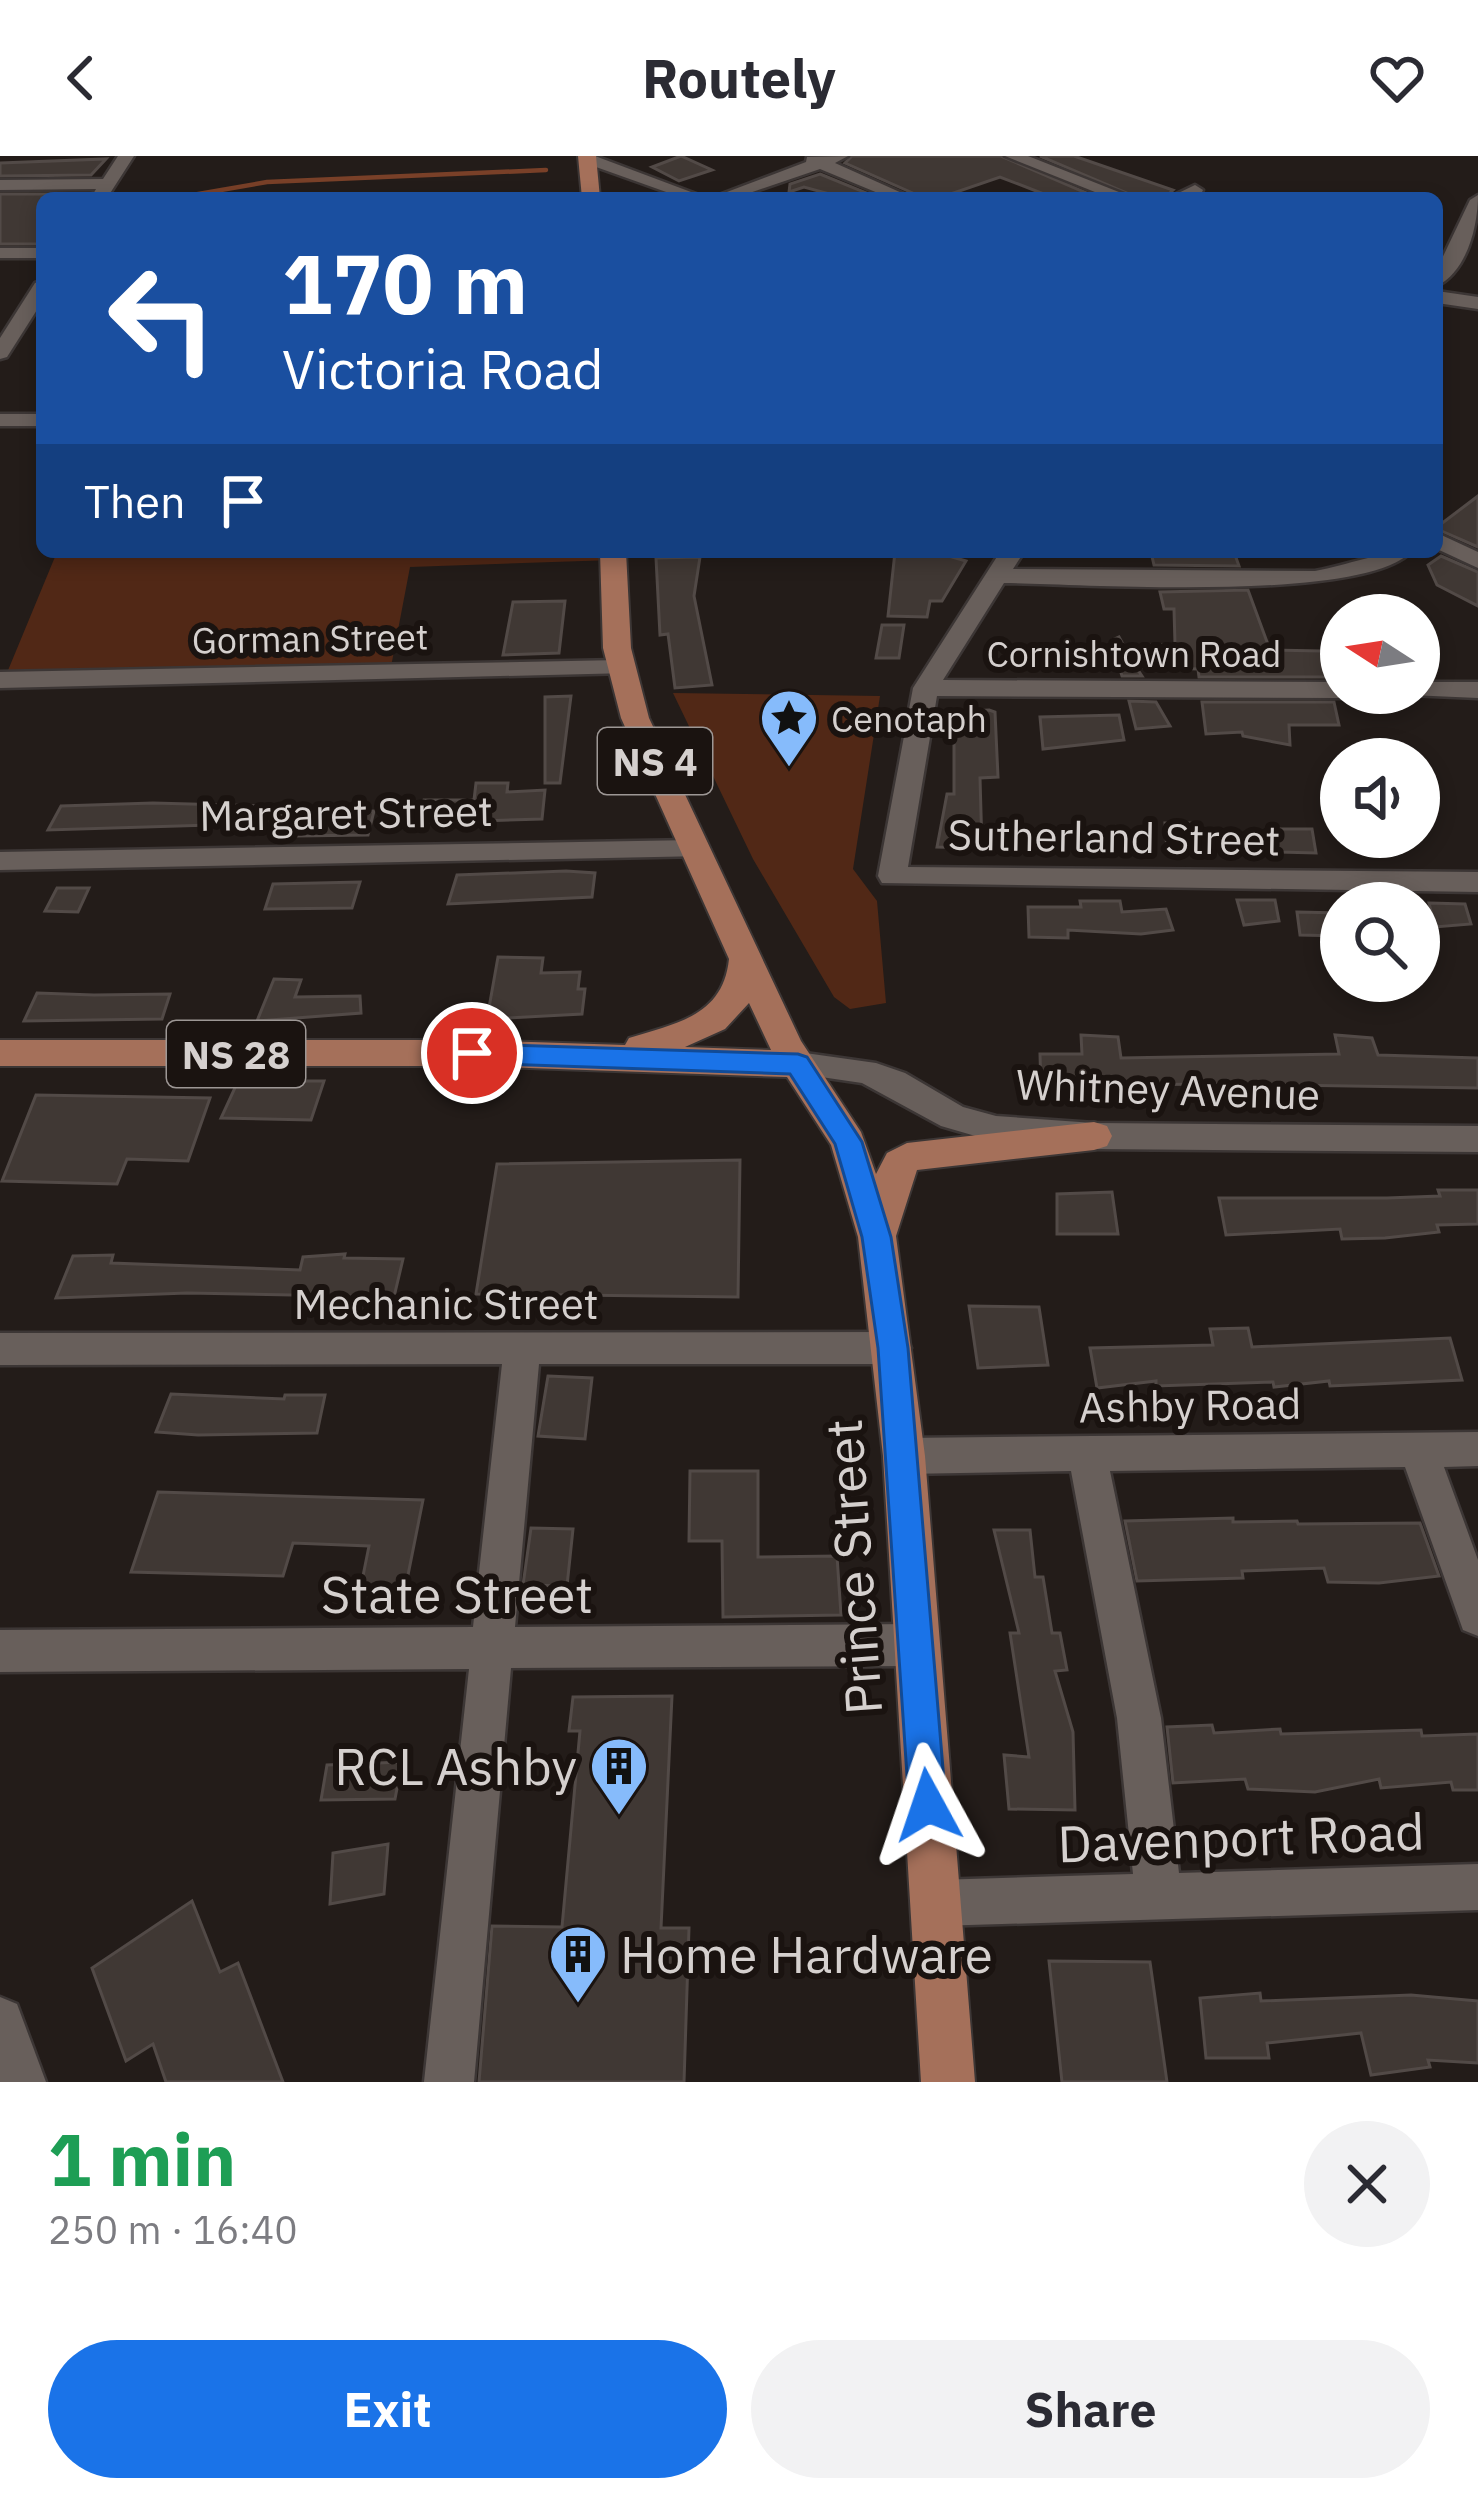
<!DOCTYPE html>
<meta charset="utf-8">
<style>
body{margin:0;font-family:"IBM Plex Sans",sans-serif;background:#f2f2f3;color:#2b2b33;height:100vh;display:flex;flex-direction:column;font-size:45px;white-space:nowrap}
*{box-sizing:border-box;margin:0}
p{font-size:39px;color:#7c7c81}
.icon{flex:none;width:66px;height:66px;fill:none;stroke:currentColor;stroke-width:2;stroke-linecap:round;stroke-linejoin:round}
.map{position:relative;height:1926px;overflow:hidden}
.details{display:flex;flex-direction:column;background:#fff;flex:1}
.details>*{flex:none}
.top-card{position:absolute;left:36px;top:36px;width:1407px;height:366px;border-radius:18px;box-shadow:0 6px 18px #0003;background:#1a4fa0;color:#fff;overflow:hidden}
.needle{width:78px;rotate:282deg}
.fabs{position:absolute;left:1320px;top:438px;display:grid;gap:24px}
.fabs a{display:grid;place-items:center;width:120px;height:120px;border-radius:50%;background:#fff;box-shadow:0 6px 18px #0003;font-size:60px}
.pin{position:absolute;display:grid;place-items:center;width:102px;height:102px;color:#fff;margin:-51px;border:6px solid #fff;border-radius:50%;box-shadow:0 3px 12px #0007}
.me{position:absolute;width:132px;margin:-66px;rotate:355deg;stroke-linejoin:round;filter:drop-shadow(0 0 9px #0008)}
.turn{display:flex;align-items:center;gap:42px;height:252px;padding:0 48px;font-size:54px}
.turn .icon{width:156px;height:156px;stroke-width:2.5}
.turn b{display:block;font-size:84px;line-height:102px}
.then{display:flex;align-items:center;height:114px;padding:0 48px;background:#0003;gap:24px;font-size:45px}
.round{display:grid;place-items:center;flex:none;width:126px;height:126px;border-radius:63px;background:#f2f2f3}
.head{display:flex;align-items:center;justify-content:space-between;height:204px;padding:0 48px}
h1{font-size:72px;font-weight:700;line-height:90px;color:#1e9e55}
.button{display:flex;gap:24px;margin-top:auto;padding:24px 48px}
.button a{flex:1;height:138px;border-radius:72px;background:#1a73e8;color:#fff;font-size:48px;font-weight:700;line-height:138px;text-align:center}
.button a+a{background:#f2f2f3;color:#2b2b33}
header{display:flex;justify-content:space-between;align-items:center;height:156px;padding:0 48px;background:#fff;font-size:54px;font-weight:700}
.map>svg:first-child{display:block}
.green{fill:#512816}
.lines{fill:none;stroke-linecap:round;stroke-linejoin:round}
.stream{stroke:#794028;stroke-width:4.5}
.building{fill:#403834;stroke:#524a47;stroke-width:3}
.minor-casing{stroke:#3c3635;stroke-width:5}
.major-casing{stroke:#3c3635;stroke-width:4}
.minor{fill:#685f5b;fill-rule:evenodd}
.major{fill:#a5705a;fill-rule:evenodd}
.route{fill:#1a73e8;stroke:#114b97;stroke-width:3}
.labels{text-anchor:middle;dominant-baseline:central;stroke-width:12;stroke-linejoin:round;paint-order:stroke}
.far-street-label{font-size:36px;fill:#d5d0ce;stroke:#1a1310}
.far-poi-label{font-size:36px;fill:#d5d0ce;stroke:#1a1310;text-anchor:start}
.shield{fill:#1a1310;stroke:#9d9795;stroke-width:3}
.shield-label{font-size:39px;font-weight:bold;fill:#d5d0ce}
.street-label{font-size:42px;fill:#d5d0ce;stroke:#1a1310}
.near-street-label{font-size:51px;fill:#d5d0ce;stroke:#1a1310}
.near-poi-label{font-size:51px;fill:#d5d0ce;stroke:#1a1310;text-anchor:end}
</style>
<header><svg class="icon" aria-label="back" viewBox="0 0 24 24"><path d="M15 5l-7 7 7 7"/></svg>Routely<svg class="icon" aria-label="heart" viewBox="0 0 24 24"><path d="M12 20l-8-8c-3-5 5-10 8-4 3-6 11-1 8 4z"/></svg></header>
<div class="map">
<svg width="1478" height="1926" viewBox="0 0 1478 1926">
<rect width="100%" height="100%" fill="#231c19"/>
<g class="green">
<polygon points="57,396 613,396 613,404 410,411 390,516 4,524"/>
<polygon points="673,537 880,540 853,713 877,745 886,847 850,853 834,841 753,703"/>
</g>
<g class="lines">
<polyline class="stream" points="175,42 267,26 546,14"/>
</g>
<g class="building">
<polygon points="681,0 712,14 679,25 652,11"/>
<polygon points="852,0 1001,0 1098,42 1054,42 1000,21 939,42 924,42 845,7"/>
<polygon points="1040,0 1074,0 1173,34 1164,42 1138,42"/>
<polygon points="106,3 91,19 0,20 0,7"/>
<polygon points="820,18 869,38 844,42 804,31 789,36 790,28"/>
<polygon points="0,38 73,38 69,42 42,42 42,88 0,88"/>
<polygon points="1478,340 1478,391 1437,373 1437,371"/>
<polygon points="895,396 935,396 966,405 942,445 930,445 927,461 888,460"/>
<polygon points="1151,396 1234,396 1239,410 1154,409"/>
<polygon points="1441,400 1478,416 1478,450 1437,429 1428,409"/>
<polygon points="700,401 694,440 712,529 675,532 668,478 660,479 656,402"/>
<polygon points="1248,434 1270,494 1322,495 1328,521 1199,521 1198,513 1136,511 1142,520 1122,520 1119,510 1091,510 1090,492 1114,491 1112,484 1119,481 1124,490 1175,488 1174,453 1164,453 1160,436"/>
<polygon points="565,445 559,497 503,499 513,446"/>
<polygon points="882,469 904,469 899,502 876,502"/>
<polygon points="571,540 560,627 545,627 545,541"/>
<polygon points="1129,545 1156,546 1170,570 1136,573"/>
<polygon points="1202,546 1334,546 1339,569 1289,569 1290,589 1243,580 1242,576 1206,578"/>
<polygon points="989,554 995,556 998,621 980,622 982,692 937,691 947,638 954,638 954,556"/>
<polygon points="1119,559 1124,584 1043,593 1040,561"/>
<polygon points="476,627 508,627 507,636 545,634 542,663 418,667 424,644 474,644"/>
<polygon points="153,647 269,650 267,657 374,655 368,679 297,680 298,676 211,669 48,674 61,650"/>
<polygon points="1165,667 1194,667 1198,694 1167,694"/>
<polygon points="1273,673 1312,673 1316,697 1279,696"/>
<polygon points="566,715 595,717 592,741 448,748 457,719"/>
<polygon points="360,726 352,752 265,753 273,728"/>
<polygon points="57,732 89,732 78,756 45,755"/>
<polygon points="1237,744 1275,744 1279,765 1244,769"/>
<polygon points="1080,745 1120,745 1122,756 1166,753 1173,774 1141,778 1068,774 1068,782 1029,781 1028,751 1081,751"/>
<polygon points="1429,747 1465,748 1471,768 1435,771"/>
<polygon points="1297,756 1341,757 1341,780 1300,779"/>
<polygon points="498,801 543,802 541,817 580,816 578,833 585,833 582,858 487,863"/>
<polygon points="274,823 301,824 295,841 360,840 361,857 257,865"/>
<polygon points="37,837 94,839 170,838 162,863 24,865"/>
<polygon points="1081,879 1118,881 1121,902 1339,898 1335,879 1372,882 1378,899 1478,902 1478,932 1229,928 1074,929 1074,936 1041,933 1040,898 1082,898"/>
<polygon points="239,923 283,925 324,925 311,964 221,962"/>
<polygon points="36,939 210,942 188,1005 127,1003 117,1028 2,1025"/>
<polygon points="740,1004 738,1141 476,1138 497,1008"/>
<polygon points="1438,1034 1478,1034 1478,1068 1437,1069 1439,1076 1385,1082 1342,1083 1340,1073 1226,1079 1219,1042 1387,1042 1440,1040"/>
<polygon points="1112,1036 1118,1078 1057,1078 1057,1038"/>
<polygon points="345,1098 344,1102 403,1103 394,1141 187,1137 56,1142 73,1100 113,1099 111,1107 300,1114 303,1101"/>
<polygon points="969,1150 1039,1151 1048,1209 978,1212"/>
<polygon points="1248,1172 1252,1191 1450,1182 1462,1224 1330,1230 1329,1225 1274,1231 1273,1226 1156,1230 1156,1225 1097,1232 1090,1192 1213,1189 1210,1173"/>
<polygon points="548,1220 592,1222 585,1283 538,1280"/>
<polygon points="171,1238 284,1243 285,1239 325,1239 317,1277 198,1279 156,1276"/>
<polygon points="690,1315 758,1315 758,1401 837,1400 841,1459 723,1461 722,1385 689,1385"/>
<polygon points="158,1336 423,1344 405,1434 360,1435 369,1390 293,1387 283,1420 131,1416"/>
<polygon points="1233,1362 1233,1366 1297,1365 1298,1368 1420,1367 1439,1420 1379,1427 1328,1426 1324,1412 1242,1415 1243,1422 1137,1425 1125,1365"/>
<polygon points="531,1372 573,1373 567,1430 523,1429"/>
<polygon points="994,1374 1030,1374 1035,1421 1043,1421 1052,1477 1060,1477 1067,1514 1055,1515 1073,1576 1075,1654 1009,1653 1004,1599 1029,1601 1010,1477 1019,1477"/>
<polygon points="672,1540 661,1772 689,1772 684,1926 479,1926 492,1770 562,1771 580,1575 569,1575 573,1541"/>
<polygon points="1212,1569 1214,1577 1280,1573 1281,1578 1421,1574 1422,1580 1478,1578 1478,1634 1453,1634 1451,1626 1381,1632 1379,1623 1315,1636 1248,1633 1245,1623 1173,1627 1167,1571"/>
<polygon points="402,1606 395,1643 321,1644 327,1609"/>
<polygon points="388,1688 384,1738 330,1748 333,1697"/>
<polygon points="192,1745 220,1816 238,1807 283,1926 166,1926 153,1888 126,1905 92,1812"/>
<polygon points="1049,1805 1150,1806 1167,1926 1062,1926"/>
<polygon points="1260,1837 1261,1845 1411,1839 1478,1845 1478,1907 1428,1904 1430,1911 1371,1919 1361,1877 1267,1887 1269,1902 1206,1902 1200,1842"/>
</g>
<g class="lines">
<defs>
<g id="minor">
<polygon points="118,0 134,0 107,42 91,42 96,33 0,34 0,24 103,23"/>
<polygon points="582,0 595,0 707,42 683,42 582,6"/>
<polygon points="848,0 835,7 913,42 890,42 820,13 735,42 711,42 806,6 807,1"/>
<polygon points="1005,0 1028,0 1134,42 1110,42"/>
<polygon points="1195,29 1203,34 1201,38 1168,42"/>
<path d="M1478 39C1478 70 1467 115 1437 130V113L1470 44Z"/>
<rect x="0" y="92" width="42" height="10"/>
<polygon points="42,125 42,146 7,201 0,203 0,182 35,127"/>
<polygon points="1437,135 1478,141 1478,153 1437,147"/>
<rect x="0" y="258" width="42" height="12"/>
<polygon points="1437,377 1478,396 1478,412 1437,393"/>
<path d="M1000 396H1024L1013 413 1315 415C1348 409 1378 396 1411 396 1361 447 1084 428 1004 427L943 524 1341 526V537H1352L1341 542 937 540 908 711 1478 716V736L882 727 878 720 913 532Z"/>
<polygon points="620,504 633,512 629,517 0,532 0,516"/>
<polygon points="1419,526 1478,526 1478,542 1410,539 1419,537"/>
<polygon points="694,684 704,686 708,693 704,700 0,714 0,696"/>
<polygon points="798,896 876,907 905,917 963,951 996,960 1094,967 1478,970 1478,996 1094,993 996,986 941,970 862,927 787,916 782,908 787,900"/>
<polygon points="893,1176 906,1181 911,1192 906,1203 893,1208 539,1208 515,1471 914,1468 929,1474 935,1489 929,1504 914,1510 511,1512 474,1926 424,1926 469,1513 0,1516 0,1474 473,1471 502,1208 0,1209 0,1177"/>
<polygon points="1478,1276 1478,1310 1444,1311 1478,1404 1478,1480 1463,1474 1405,1311 1110,1315 1161,1562 1179,1717 1478,1708 1478,1754 936,1770 919,1764 913,1747 919,1730 936,1724 1133,1718 1117,1562 1071,1315 904,1318 890,1312 885,1300 890,1288 904,1282"/>
<polygon points="0,1841 17,1848 46,1926 0,1926"/>
</g>
<g id="major">
<polygon points="578,0 596,0 600,42 582,42"/>
<path d="M600 396H626L631 492 649 562 801 885 861 976 876 1018 887 997 907 987 1094 966 1107 970 1112 980 1107 990 1094 994 917 1014 896 1080 925 1300 975 1926H921L883 1300 858 1081 831 989 787 921 472 910H0V884H472L625 889 629 882C677 867 723 860 729 803L621 562 603 492ZM749 847 771 894 685 891 725 873Z"/>
</g>
</defs>
<use href="#minor" class="minor-casing"/>
<use href="#major" class="major-casing"/>
<use href="#minor" class="minor"/>
<use href="#major" class="major"/>
</g>
<polygon class="route" points="472,888 798,898 807,901 862,986 891,1081 908,1192 946,1649 941,1662 928,1668 914,1662 909,1649 878,1192 862,1081 835,988 790,918 472,907 459,897"/>
<defs>
<symbol id="sight-pin" viewBox="-11 -11 22 30"><path d="M0 17L-7.5 6A9.5 9.5 0 1 1 7.5 6Z" fill="#86bbfb" stroke="#1a1310"/><path d="M0-6L1.8-2.2L6-1.7L2.9 1.2L3.7 5.4L0 3.3L-3.7 5.4L-2.9 1.2L-6-1.7L-1.8-2.2Z" fill="#111"/></symbol>
<symbol id="building-pin" viewBox="-11 -11 22 30"><path d="M0 17L-7.5 6A9.5 9.5 0 1 1 7.5 6Z" fill="#86bbfb" stroke="#1a1310"/><path d="M-4-6H4V6H1V3H-1V6H-4ZM-2.5-4.3h1.7v1.8h-1.7ZM.8-4.3h1.7v1.8H.8ZM-2.5-1h1.7V.8h-1.7ZM.8-1h1.7V.8H.8Z" fill="#111"/></symbol>
</defs>
<g fill-rule="evenodd">
<use href="#sight-pin" x="756" y="529" width="66" height="90"/>
<use href="#building-pin" x="586" y="1577" width="66" height="90"/>
<use href="#building-pin" x="545" y="1765" width="66" height="90"/>
</g>
<g class="labels">
<g class="far-street-label">
<text transform="translate(310 482) rotate(-1)">Gorman Street</text>
<text x="1134" y="497">Cornishtown Road</text>
</g>
<g class="far-poi-label">
<text x="831" y="562">Cenotaph</text>
</g>
<g class="shield">
<rect x="598" y="572" width="114" height="66" rx="9"/>
<rect x="167" y="865" width="138" height="66" rx="9"/>
</g>
<g class="shield-label">
<text x="655" y="605">NS 4</text>
<text x="236" y="898">NS 28</text>
</g>
<g class="street-label">
<text transform="translate(346 657) rotate(-1)">Margaret Street</text>
<text transform="translate(1114 681) rotate(1)">Sutherland Street</text>
<text transform="translate(1168 933) rotate(2)">Whitney Avenue</text>
<text x="446" y="1147">Mechanic Street</text>
<text transform="translate(1190 1249) rotate(-1)">Ashby Road</text>
</g>
<g class="near-street-label">
<text transform="translate(853 1411) rotate(-94)">Prince Street</text>
<text x="457" y="1438">State Street</text>
<text transform="translate(1241 1681) rotate(-2)">Davenport Road</text>
</g>
<g class="near-poi-label">
<text x="577" y="1610">RCL Ashby</text>
<text x="620" y="1798" text-anchor="start">Home Hardware</text>
</g>
</g>
</svg>
<div class="fabs">
<a><svg class="needle" viewBox="-14 -14 28 28"><path d="M0-13l5 13h-10z" fill="#e53935"/><path d="M0 13l5-13h-10z" fill="#7c7c81"/></svg></a>
<a><svg class="icon" aria-label="sound" viewBox="0 0 24 24"><path d="M4 9h4l5-4v14l-5-4H4zM17 9q2 3 0 6"/></svg></a>
<a><svg class="icon" aria-label="search" viewBox="0 0 24 24"><circle cx="10" cy="10" r="6"/><path d="M15 15l6 6"/></svg></a>
</div>
<div class="pin" style="left:472px;top:897px;background:#d93025"><svg class="icon" aria-label="arrive" viewBox="0 0 24 24"><path d="M6 21V4h12l-3 4 3 4H6"/></svg></div>
<svg class="me" style="left:928px;top:1649px" viewBox="-20 -20 40 40"><path d="M0-17L14 15 0 8-14 15z" fill="#1a73e8" stroke="#fff" stroke-width="4"/></svg>
<div class="top-card">
<div class="turn"><svg class="icon" aria-label="left" viewBox="0 0 24 24"><path d="M17 20v-9H6M10 6l-5 5 5 5"/></svg><div><b>170 m</b>Victoria Road</div></div>
<div class="then">Then<svg class="icon" aria-label="arrive" viewBox="0 0 24 24"><path d="M6 21V4h12l-3 4 3 4H6"/></svg></div>
</div>
</div>
<section class="details">
<div class="head"><div><h1>1 min</h1><p>250 m · 16:40</p></div><a class="round"><svg class="icon" aria-label="close" viewBox="0 0 24 24"><path d="M6 6l12 12M18 6L6 18"/></svg></a></div>
<div class="button"><a>Exit</a><a>Share</a></div>
</section>
